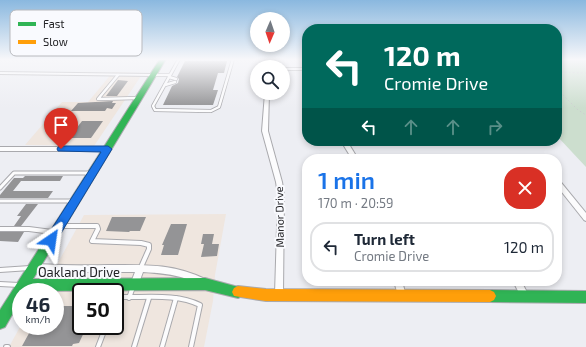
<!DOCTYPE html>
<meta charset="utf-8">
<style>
body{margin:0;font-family:"Exo 2",sans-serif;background:#f2f2f3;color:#1f2937;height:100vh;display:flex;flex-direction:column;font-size:15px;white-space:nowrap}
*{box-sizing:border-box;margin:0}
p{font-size:13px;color:#747a83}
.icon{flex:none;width:22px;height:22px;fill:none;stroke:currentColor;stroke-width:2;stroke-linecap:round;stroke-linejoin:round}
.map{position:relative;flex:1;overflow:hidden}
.sheet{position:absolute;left:302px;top:154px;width:260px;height:132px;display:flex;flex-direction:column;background:#fff;border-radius:16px;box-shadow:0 2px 6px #0003}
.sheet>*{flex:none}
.top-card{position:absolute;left:302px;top:24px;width:260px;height:122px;border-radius:16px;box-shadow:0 2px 6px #0003;background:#00695c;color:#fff;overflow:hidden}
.needle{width:26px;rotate:182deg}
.buttons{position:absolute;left:250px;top:12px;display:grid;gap:8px}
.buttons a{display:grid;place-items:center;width:40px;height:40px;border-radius:50%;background:#fff;box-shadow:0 2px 6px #0003;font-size:20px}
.speed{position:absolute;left:12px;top:283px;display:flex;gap:8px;font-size:20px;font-weight:700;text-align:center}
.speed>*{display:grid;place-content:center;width:52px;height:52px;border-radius:50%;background:#fff;box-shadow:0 2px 6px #0003;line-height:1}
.speed small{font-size:10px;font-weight:400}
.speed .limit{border:2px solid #111;border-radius:6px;background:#fff;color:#111}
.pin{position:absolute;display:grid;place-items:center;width:34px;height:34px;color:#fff;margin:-41px -17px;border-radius:50% 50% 50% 0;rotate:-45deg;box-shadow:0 0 4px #0007}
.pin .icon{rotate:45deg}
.me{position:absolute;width:44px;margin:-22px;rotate:32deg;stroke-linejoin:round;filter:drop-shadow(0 0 3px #0008)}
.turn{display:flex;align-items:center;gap:14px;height:84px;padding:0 16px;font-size:18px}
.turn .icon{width:52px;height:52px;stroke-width:2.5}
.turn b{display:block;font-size:28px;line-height:34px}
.lanes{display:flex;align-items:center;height:38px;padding:0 16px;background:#0003;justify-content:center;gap:20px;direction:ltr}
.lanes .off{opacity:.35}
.round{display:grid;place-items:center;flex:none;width:42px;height:42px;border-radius:16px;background:#f2f2f3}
.headline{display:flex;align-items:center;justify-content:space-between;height:68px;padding:0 16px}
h1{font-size:24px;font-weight:600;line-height:30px;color:#1a73e8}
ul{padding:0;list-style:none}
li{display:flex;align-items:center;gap:12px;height:50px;margin:0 8px 6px;padding:0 8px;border:2px solid #e0e1e3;border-radius:16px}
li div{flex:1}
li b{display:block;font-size:15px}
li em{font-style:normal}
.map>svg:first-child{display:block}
.commercial{fill:#efe6df;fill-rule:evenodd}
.green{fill:#ccdece}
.building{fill:#949496}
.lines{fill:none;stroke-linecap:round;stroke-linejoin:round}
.lane-far2-casing{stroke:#a9a9ad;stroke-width:4}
.lane-far1-casing{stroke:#a9a9ad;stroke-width:5}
.lane-casing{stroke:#a9a9ad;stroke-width:6}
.street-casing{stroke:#a9a9ad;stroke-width:2}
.fast-casing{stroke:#a9a9ad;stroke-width:2}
.slow-casing{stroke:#a9a9ad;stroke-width:2}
.path{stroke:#cdcdd0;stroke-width:1;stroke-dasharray:1.5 2.5;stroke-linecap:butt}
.lane-far2{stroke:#fcfcfd;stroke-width:2.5}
.lane-far1{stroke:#fcfcfd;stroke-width:3}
.lane{stroke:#fcfcfd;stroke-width:4}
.street{fill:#fcfcfd;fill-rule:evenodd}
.fast{fill:#30b455;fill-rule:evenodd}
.slow{fill:#ff9f0a;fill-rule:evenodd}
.route{fill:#1a73e8;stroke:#114b97}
.labels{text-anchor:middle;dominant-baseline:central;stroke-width:4;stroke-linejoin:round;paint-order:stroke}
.street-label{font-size:11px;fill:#242427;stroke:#f9fafe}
.near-street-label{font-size:13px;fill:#242427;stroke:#f9fafe}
.key{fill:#f9fafe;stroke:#b9babe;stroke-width:1}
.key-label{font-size:11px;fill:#242427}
</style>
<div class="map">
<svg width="586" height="347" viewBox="0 0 586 347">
<rect width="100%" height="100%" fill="#edeef3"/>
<g class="commercial">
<polygon points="113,72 143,73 94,146 25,145 62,102 88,102"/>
<path d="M226 214 215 275 213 301 204 347H9L21 325 55 326V292H42L84 215ZM81 292H115V326H81Z"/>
</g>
<polygon class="green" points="557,59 586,59 586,167 557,136"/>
<g class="building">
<polygon points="185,61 227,61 224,73 218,73 213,90 218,90 213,105 163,105 172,86 178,83 179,79 177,77"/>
<polygon points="118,80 128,81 117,96 106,96"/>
<polygon points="113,101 112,103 116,103 112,109 107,108 105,111 71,111 78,103"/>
<polygon points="82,121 103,121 91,138 69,138"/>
<polygon points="25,176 63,176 60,181 21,181 13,191 53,191 48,198 0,198 0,195 14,178 23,178"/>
<polygon points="26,204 38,204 21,226 14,226 21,216 17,216"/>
<polygon points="112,217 146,217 140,231 130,231 129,232 106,231"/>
<polygon points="171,224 187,224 178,255 161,255 164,245 162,245"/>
<polygon points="0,232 24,232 18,242 0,241"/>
<polygon points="203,234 214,234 212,244 219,244 217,256 201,257 204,244 201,244"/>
<polygon points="55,306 81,306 81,326 87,326 79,343 73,344 72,346 22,346 33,326 55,326"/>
</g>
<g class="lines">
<defs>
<g id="lane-far2">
<polyline points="179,59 153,106 155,110 211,111 219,107 233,59"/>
<polyline points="118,75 98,99 139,98"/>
<polyline points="154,75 170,75"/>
<polyline points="169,77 176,79"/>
<polyline points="165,85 175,82"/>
</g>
<g id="lane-far1">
<polyline points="0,188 14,173 91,173"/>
<polyline points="0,201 72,201"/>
</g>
<g id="lane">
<polyline points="62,226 97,226 98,229 92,241 141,243 149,245 149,249 141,267"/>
<polyline points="0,229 29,229 52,232"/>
<polyline points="0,270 30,268"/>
<polyline points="0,284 19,285"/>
<polyline points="129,298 133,287"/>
<path d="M115 304 118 297C144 298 176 293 200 305L191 347"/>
<polyline points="6,347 8,347"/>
<polyline points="98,347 106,326"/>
<polyline points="134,347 149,298"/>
<polyline points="162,347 176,298"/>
</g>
<g id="street">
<rect x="283" y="68" width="24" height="2"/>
<polygon points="0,72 154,74 156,75 154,76 0,74"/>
<polygon points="265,93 269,93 268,131 282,182 284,195 283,294 282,297 279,298 276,297 275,294 278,195 276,182 262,131"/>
<polygon points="341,141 347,141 358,159 352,159"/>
<polygon points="0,147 107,147 110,149 107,151 0,151"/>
<polygon points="557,180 559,180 586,213 586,221 584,220 557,186"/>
<path d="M34 264C59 265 83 266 108 265 144 265 172 263 205 279L206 282 205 285 202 286C197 284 192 281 187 279 173 274 158 273 143 272L137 288 134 289 131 288 130 285 135 272H34L31 271 30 268 31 265Z"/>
<polygon points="394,281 402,281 406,296 405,299 402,300 399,299"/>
<polygon points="513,281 521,281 529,296 528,299 525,300 522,299"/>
</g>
<g id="fast">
<polygon points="160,59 166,59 33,279 205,278 242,288 244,292 242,296 238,298 205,290 26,291 21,292 21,299 5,327 0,329 0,310"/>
<polygon points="490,290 586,291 586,303 490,302 486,300 484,296 486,292"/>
</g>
<polygon id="slow" points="238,286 266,289 490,290 494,292 496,296 494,300 490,302 266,301 234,296 232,292 234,288"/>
</defs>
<use href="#lane-far2" class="lane-far2-casing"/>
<use href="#lane-far1" class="lane-far1-casing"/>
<use href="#lane" class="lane-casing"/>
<use href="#street" class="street-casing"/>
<use href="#fast" class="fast-casing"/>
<use href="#slow" class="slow-casing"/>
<g class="path">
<polyline points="557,72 586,73"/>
<polyline points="557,89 578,110 586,115"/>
</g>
<use href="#lane-far2" class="lane-far2"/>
<use href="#lane-far1" class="lane-far1"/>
<use href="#lane" class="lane"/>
<use href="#street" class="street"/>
<use href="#fast" class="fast"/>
<use href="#slow" class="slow"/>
</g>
<linearGradient id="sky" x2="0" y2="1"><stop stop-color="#8ab8df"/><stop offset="0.55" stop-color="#f7f7fa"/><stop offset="1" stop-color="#f7f7fa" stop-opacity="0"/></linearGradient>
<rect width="586" height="108" fill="url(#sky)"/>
<polygon class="route" points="61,146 108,146 112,149 55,243 51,245 47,243 46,240 47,236 101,152 58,151 57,149 58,147"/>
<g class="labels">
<g class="street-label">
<text transform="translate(279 217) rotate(-91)">Manor Drive</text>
</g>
<g class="near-street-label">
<text x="79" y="272">Oakland Drive</text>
</g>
</g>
<rect x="10" y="10" width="132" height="46" rx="6" class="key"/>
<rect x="18" y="22" width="18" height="4" fill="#30b455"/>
<rect x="18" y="40" width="18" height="4" fill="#ff9f0a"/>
<g class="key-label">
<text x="43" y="28">Fast</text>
<text x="43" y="46">Slow</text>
</g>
</svg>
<div class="buttons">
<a><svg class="needle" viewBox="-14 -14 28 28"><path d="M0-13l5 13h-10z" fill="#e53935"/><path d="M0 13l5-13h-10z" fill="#747a83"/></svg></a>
<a><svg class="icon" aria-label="search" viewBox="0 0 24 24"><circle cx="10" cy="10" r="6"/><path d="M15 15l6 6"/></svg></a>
</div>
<div class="speed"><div>46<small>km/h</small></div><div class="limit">50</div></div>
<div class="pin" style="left:61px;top:149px;background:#d93025"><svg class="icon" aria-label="arrive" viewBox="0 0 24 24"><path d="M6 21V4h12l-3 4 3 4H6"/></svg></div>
<svg class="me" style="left:51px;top:240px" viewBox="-20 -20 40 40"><path d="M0-17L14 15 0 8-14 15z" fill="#1a73e8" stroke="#fff" stroke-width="4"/></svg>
<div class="top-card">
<div class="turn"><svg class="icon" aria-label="left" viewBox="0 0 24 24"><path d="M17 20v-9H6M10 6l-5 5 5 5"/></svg><div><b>120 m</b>Cromie Drive</div></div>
<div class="lanes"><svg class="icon" aria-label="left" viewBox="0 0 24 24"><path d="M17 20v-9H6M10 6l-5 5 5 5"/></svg><svg class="icon off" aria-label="ahead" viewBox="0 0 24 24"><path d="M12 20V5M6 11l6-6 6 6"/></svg><svg class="icon off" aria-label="ahead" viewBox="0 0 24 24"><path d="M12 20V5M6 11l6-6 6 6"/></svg><svg class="icon off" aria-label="right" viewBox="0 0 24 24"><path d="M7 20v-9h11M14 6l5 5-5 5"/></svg></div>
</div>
<section class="sheet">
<div class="headline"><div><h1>1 min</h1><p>170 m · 20:59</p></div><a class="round" style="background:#d93025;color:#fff"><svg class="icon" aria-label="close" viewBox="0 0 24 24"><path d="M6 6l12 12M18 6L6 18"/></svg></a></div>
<ul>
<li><svg class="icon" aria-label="left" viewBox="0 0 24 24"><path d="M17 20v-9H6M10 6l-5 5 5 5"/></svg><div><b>Turn left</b><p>Cromie Drive</p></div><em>120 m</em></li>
</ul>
</section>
</div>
